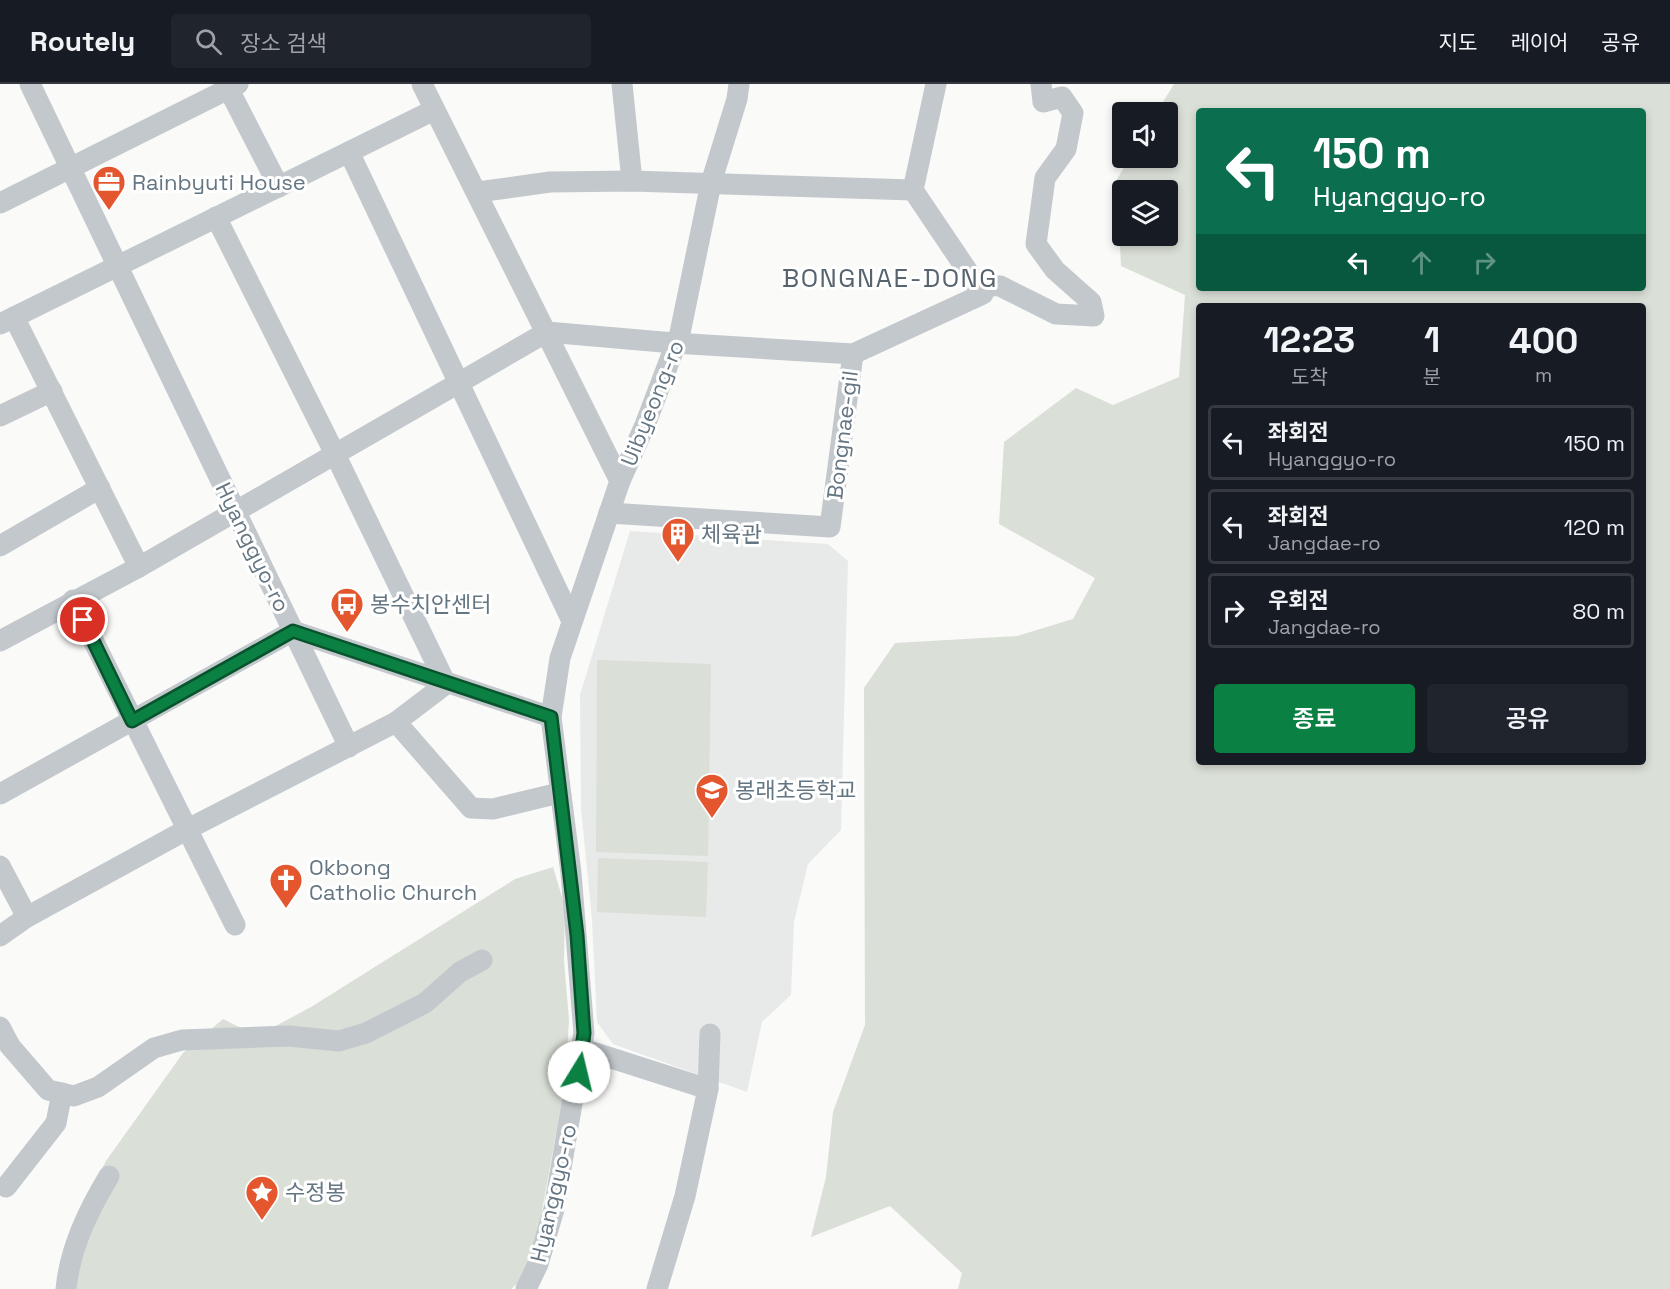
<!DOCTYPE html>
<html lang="ko">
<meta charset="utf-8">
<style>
body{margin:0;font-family:"Space Grotesk","Noto Sans KR",sans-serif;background:#20242c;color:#f1f3f6;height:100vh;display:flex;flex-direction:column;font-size:22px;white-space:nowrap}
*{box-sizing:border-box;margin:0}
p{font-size:20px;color:#9ea1a6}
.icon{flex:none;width:33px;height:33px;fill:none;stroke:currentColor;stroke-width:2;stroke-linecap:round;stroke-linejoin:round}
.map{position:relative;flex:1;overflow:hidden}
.side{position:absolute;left:1196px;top:219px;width:450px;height:462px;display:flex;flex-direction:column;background:#171b24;border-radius:6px;box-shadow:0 3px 9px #0003}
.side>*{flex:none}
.top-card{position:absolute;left:1196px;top:24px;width:450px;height:183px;border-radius:6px;box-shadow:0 3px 9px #0003;background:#0b6e4f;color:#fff;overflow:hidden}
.fabs{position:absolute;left:1112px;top:18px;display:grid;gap:12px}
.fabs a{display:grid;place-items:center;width:66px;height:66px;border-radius:6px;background:#171b24;box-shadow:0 3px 9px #0003;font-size:30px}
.pin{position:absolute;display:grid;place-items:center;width:51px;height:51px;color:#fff;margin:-26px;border:3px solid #fff;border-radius:50%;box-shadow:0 2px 6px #0007}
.me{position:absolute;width:66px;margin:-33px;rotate:9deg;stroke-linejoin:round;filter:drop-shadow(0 0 4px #0008)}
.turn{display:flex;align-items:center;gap:21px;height:126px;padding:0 18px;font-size:27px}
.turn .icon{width:78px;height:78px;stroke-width:2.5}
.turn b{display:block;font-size:42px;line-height:51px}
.lanes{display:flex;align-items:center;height:57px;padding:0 18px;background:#0003;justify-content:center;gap:30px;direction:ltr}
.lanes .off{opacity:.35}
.eta{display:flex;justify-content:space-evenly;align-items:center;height:102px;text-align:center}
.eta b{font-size:36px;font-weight:600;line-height:42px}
.action{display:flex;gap:12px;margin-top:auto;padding:12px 18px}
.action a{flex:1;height:69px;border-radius:6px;background:#0b8043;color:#fff;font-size:24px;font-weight:600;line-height:69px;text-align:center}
.action a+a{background:#20242c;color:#f1f3f6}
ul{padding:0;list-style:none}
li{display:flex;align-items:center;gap:18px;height:75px;margin:0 12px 9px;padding:0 6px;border:3px solid #363941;border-radius:6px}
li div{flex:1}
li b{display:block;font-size:22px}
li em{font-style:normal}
header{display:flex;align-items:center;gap:36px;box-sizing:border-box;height:84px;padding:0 30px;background:#171b24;border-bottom:2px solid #363941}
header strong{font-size:28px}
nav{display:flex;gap:33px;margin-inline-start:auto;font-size:21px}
.search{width:420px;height:54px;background:#20242c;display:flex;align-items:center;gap:15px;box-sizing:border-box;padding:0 21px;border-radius:6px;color:#9ea1a6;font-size:22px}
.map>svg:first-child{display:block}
.built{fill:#e8e9e9}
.green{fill:#dadfd7;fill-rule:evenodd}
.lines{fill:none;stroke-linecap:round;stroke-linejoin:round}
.minor{stroke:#c3c8cc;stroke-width:21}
.route-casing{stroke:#07532c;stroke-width:15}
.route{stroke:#0b8043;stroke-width:10}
.labels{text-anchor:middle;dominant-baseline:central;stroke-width:6;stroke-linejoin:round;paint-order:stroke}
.poi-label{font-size:22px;fill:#657683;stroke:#fff;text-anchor:start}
.street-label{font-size:22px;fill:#657683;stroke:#fff}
.quarter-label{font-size:26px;letter-spacing:1.5px;fill:#57646e;stroke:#fff}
</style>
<header>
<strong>Routely</strong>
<div class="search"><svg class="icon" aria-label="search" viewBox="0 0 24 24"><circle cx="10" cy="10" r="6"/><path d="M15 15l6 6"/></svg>장소 검색</div>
<nav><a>지도</a><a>레이어</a><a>공유</a></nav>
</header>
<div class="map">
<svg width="1670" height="1205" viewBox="0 0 1670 1205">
<rect width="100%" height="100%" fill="#fafaf8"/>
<polygon class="built" points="630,447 828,460 848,477 841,746 808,780 794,838 791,911 762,938 747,1008 613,960 597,938 592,836 581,724 580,611"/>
<g class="green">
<path d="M1174 0H1670V1205H958L962 1189 890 1122 811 1153 826 1093 833 1028 865 941 864 604 895 559 1017 552 1073 535 1095 494 999 440 1004 358 1076 304 1113 321 1179 293 1185 211 1121 182 1117 95 1130 74H1167V28H1157ZM1198 27H1642V204H1198ZM1122 106H1167V152H1122ZM1198 222H1642V678H1198Z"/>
<polygon points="597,576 711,580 708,772 596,768"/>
<polygon points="598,774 708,778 706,833 597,828"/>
<polygon points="553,783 565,823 564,877 569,936 565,1000 536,1160 524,1194 511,1205 70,1205 83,1120 106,1077 183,969 223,935 257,952 311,923 515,795"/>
</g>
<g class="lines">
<g class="minor">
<polyline points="30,0 349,663"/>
<polyline points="226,0 279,103"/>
<polyline points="422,0 620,397"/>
<polyline points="622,0 632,97"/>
<polyline points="349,68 572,537"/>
<polyline points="478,108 550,98 632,97 913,106"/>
<polyline points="0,119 238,0"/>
<polyline points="976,201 1000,202 1056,230 1094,232 1091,218 1055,186 1036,160 1045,94 1066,65 1073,29 1062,13 1043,18 1041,0"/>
<polyline points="14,233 139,483"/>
<polyline points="0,240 434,26"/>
<polyline points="547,248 674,259 853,270 983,210 913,106 936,0"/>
<polyline points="0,332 52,307"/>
<polyline points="609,429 830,443 853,270"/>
<polyline points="0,462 100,404"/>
<polyline points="73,516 235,841"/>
<polyline points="293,547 551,633 571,789 584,949 554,1125 538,1180 526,1205"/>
<polyline points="0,557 139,483 547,248"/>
<polyline points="551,633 560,574 620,397 645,341 680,249 711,99 737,15 739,0"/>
<polyline points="396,638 471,724 493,725 559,709"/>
<polyline points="0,710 293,547"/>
<polyline points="0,782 27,833"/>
<polyline points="0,852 27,833 186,746 396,638 446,600 335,370 216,133"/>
<polyline points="0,943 10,962 48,1006 74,1012 98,1003 154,964 182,956 288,952 339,957 366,949 425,919 460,888 482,876"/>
<polyline points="583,965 708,1005"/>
<polyline points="6,1103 56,1039 62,1009"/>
<path d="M66 1205C70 1164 88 1127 109 1092"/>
<polyline points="657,1205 685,1112 708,1005 710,950"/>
</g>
</g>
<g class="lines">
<defs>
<polyline id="route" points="83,536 132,637 293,547 551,633 577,851 584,949 579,988"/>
</defs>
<use href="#route" class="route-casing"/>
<use href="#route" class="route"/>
</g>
<defs>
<symbol id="office-pin" viewBox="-11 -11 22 30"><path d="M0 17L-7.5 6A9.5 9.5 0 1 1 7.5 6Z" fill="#e4572e" stroke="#fff"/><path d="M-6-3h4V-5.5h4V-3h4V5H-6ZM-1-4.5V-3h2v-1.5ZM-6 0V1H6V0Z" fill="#fff"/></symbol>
<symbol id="building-pin" viewBox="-11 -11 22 30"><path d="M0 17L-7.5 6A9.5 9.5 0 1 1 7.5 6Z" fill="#e4572e" stroke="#fff"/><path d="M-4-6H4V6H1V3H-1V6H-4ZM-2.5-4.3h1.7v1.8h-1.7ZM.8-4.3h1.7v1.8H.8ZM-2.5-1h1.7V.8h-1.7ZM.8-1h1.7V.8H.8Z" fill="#fff"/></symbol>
<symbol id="bus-pin" viewBox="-11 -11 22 30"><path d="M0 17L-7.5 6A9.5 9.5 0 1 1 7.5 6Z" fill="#e4572e" stroke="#fff"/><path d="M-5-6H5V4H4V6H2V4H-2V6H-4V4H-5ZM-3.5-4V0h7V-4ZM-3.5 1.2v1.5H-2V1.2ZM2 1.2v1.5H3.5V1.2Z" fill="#fff"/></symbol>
<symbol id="school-pin" viewBox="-11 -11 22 30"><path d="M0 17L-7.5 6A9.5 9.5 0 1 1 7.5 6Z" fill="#e4572e" stroke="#fff"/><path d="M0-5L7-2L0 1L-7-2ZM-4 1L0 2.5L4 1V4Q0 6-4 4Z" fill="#fff"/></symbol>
<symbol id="church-pin" viewBox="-11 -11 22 30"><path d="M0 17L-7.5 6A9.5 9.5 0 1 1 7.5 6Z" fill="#e4572e" stroke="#fff"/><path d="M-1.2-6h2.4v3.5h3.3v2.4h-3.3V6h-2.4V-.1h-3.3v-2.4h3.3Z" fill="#fff"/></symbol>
<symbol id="sight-pin" viewBox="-11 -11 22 30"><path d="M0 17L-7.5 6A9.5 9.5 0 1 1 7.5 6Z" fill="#e4572e" stroke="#fff"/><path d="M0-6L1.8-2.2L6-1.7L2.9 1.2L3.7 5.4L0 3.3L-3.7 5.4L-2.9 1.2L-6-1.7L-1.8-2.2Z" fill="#fff"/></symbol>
</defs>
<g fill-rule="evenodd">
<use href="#office-pin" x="90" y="79" width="38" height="52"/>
<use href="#building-pin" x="659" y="431" width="38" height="52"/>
<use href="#bus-pin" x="328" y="501" width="38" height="52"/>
<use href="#school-pin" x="693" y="687" width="38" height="52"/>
<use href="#church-pin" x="267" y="777" width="38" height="52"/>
<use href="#sight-pin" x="243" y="1089" width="38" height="52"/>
</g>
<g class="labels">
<g class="poi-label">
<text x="132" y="98">Rainbyuti House</text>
<text x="701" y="450">체육관</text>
<text x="370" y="520">봉수치안센터</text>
<text x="735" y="706">봉래초등학교</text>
<text x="309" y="783">Okbong<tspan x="309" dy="25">Catholic Church</tspan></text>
<text x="285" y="1108">수정봉</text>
</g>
<g class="street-label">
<text transform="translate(652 319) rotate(-68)">Uibyeong-ro</text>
<text transform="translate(842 351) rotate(-83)">Bongnae-gil</text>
<text transform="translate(253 463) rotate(64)">Hyanggyo-ro</text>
<text transform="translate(553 1109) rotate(-77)">Hyanggyo-ro</text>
</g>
<g class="quarter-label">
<text x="890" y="194">BONGNAE-DONG</text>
</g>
</g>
</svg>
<div class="fabs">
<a><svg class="icon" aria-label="sound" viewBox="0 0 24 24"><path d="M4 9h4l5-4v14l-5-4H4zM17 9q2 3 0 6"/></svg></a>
<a><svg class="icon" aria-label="layers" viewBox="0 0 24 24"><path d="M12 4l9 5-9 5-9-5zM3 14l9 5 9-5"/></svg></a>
</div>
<div class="pin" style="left:83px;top:536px;background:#d93025"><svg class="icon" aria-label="arrive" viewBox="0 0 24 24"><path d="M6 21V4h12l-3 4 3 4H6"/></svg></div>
<svg class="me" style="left:579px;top:988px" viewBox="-20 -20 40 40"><circle r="19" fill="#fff"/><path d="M0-13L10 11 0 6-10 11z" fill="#0b8043"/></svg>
<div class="top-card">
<div class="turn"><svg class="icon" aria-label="left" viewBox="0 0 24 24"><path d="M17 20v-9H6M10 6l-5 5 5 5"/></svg><div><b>150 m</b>Hyanggyo-ro</div></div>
<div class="lanes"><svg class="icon" aria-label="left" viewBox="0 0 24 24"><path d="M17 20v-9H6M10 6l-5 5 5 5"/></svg><svg class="icon off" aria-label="ahead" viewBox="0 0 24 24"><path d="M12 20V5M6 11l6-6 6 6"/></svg><svg class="icon off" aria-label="right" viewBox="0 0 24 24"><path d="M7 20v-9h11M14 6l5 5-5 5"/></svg></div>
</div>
<section class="side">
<div class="eta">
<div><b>12:23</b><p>도착</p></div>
<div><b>1</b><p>분</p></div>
<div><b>400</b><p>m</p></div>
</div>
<ul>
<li><svg class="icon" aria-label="left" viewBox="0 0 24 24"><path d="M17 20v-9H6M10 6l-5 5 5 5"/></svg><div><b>좌회전</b><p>Hyanggyo-ro</p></div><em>150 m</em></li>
<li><svg class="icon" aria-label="left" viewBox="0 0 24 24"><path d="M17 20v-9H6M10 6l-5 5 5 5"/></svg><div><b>좌회전</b><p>Jangdae-ro</p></div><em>120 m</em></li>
<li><svg class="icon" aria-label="right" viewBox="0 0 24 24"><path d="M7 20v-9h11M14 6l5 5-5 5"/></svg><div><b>우회전</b><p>Jangdae-ro</p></div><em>80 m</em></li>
</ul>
<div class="action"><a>종료</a><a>공유</a></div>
</section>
</div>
